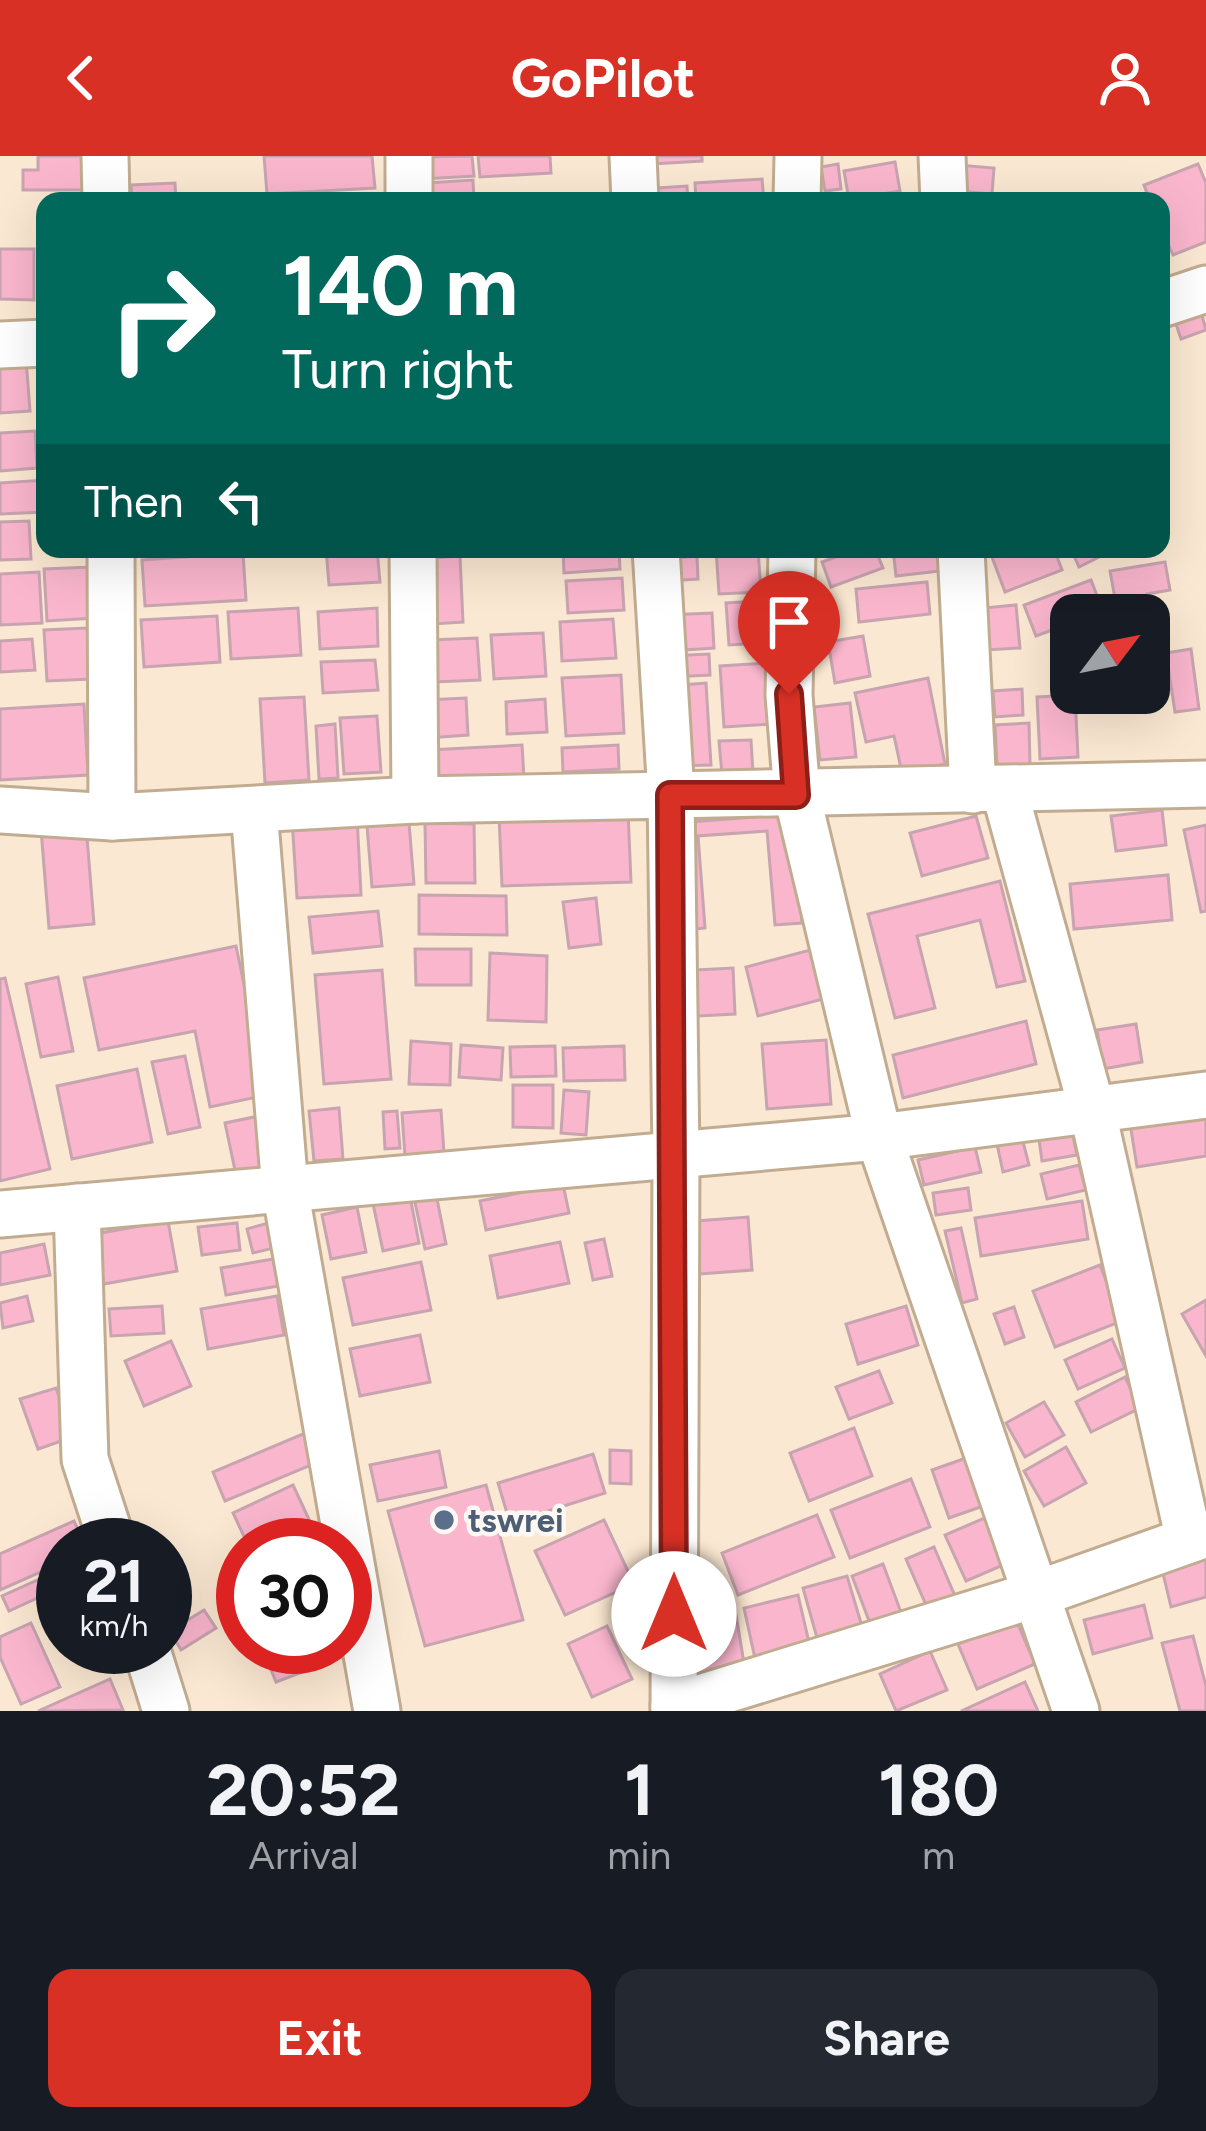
<!DOCTYPE html>
<style>
body{margin:0;font-family:Figtree,sans-serif;background:#242831;color:#f1f3f6;height:100vh;display:flex;flex-direction:column;font-size:45px;white-space:nowrap}
*{box-sizing:border-box;margin:0}
p{font-size:39px;color:#9ea1a6}
.icon{flex:none;width:66px;height:66px;fill:none;stroke:currentColor;stroke-width:2;stroke-linecap:round;stroke-linejoin:round}
.map{position:relative;height:1555px;overflow:hidden}
.panel{display:flex;flex-direction:column;background:#171b24;flex:1}
.panel>*{flex:none}
.banner{position:absolute;left:36px;top:36px;width:1134px;height:366px;border-radius:24px;box-shadow:0 12px 48px #0002;background:#00695c;color:#fff;overflow:hidden}
.needle{width:78px;rotate:58deg}
.buttons{position:absolute;left:1050px;top:438px;display:grid;gap:24px}
.buttons a{display:grid;place-items:center;width:120px;height:120px;border-radius:24px;background:#171b24;box-shadow:0 12px 48px #0002;font-size:60px}
.speed{position:absolute;left:36px;top:1362px;display:flex;gap:24px;font-size:60px;font-weight:700;text-align:center}
.speed>*{display:grid;place-content:center;width:156px;height:156px;border-radius:50%;background:#171b24;box-shadow:0 12px 48px #0002;line-height:1}
.speed small{font-size:30px;font-weight:400}
.speed .limit{border:18px solid #d22;background:#fff;color:#111}
.pin{position:absolute;display:grid;place-items:center;width:102px;height:102px;color:#fff;margin:-123px -51px;border-radius:50% 50% 50% 0;rotate:-45deg;box-shadow:0 0 12px #0007}
.pin .icon{rotate:45deg}
.me{position:absolute;width:132px;margin:-66px;rotate:0deg;stroke-linejoin:round;filter:drop-shadow(0 0 9px #0008)}
.turn{display:flex;align-items:center;gap:42px;height:252px;padding:0 48px;font-size:54px}
.turn .icon{width:156px;height:156px;stroke-width:2.5}
.turn b{display:block;font-size:84px;line-height:102px}
.then{display:flex;align-items:center;height:114px;padding:0 48px;background:#0003;gap:24px;font-size:45px}
.eta{display:flex;justify-content:space-evenly;align-items:center;height:204px;text-align:center}
.eta b{font-size:72px;font-weight:700;line-height:84px}
.button{display:flex;gap:24px;margin-top:auto;padding:24px 48px}
.button a{flex:1;height:138px;border-radius:24px;background:#d93025;color:#fff;font-size:48px;font-weight:700;line-height:138px;text-align:center}
.button a+a{background:#242831;color:#f1f3f6}
header{display:flex;justify-content:space-between;align-items:center;height:156px;padding:0 48px;background:#d93025;color:#fff;font-size:54px;font-weight:700}
.map>svg:first-child{display:block}
.building{fill:#fab6cd;stroke:#c8a4b0;stroke-width:3}
.lines{fill:none;stroke-linecap:round;stroke-linejoin:round}
.street-casing{stroke:#c2ac91;stroke-width:51}
.street{stroke:#fff;stroke-width:45}
.route-casing{stroke:#8d1f18;stroke-width:30}
.route{stroke:#d93025;stroke-width:21}
.service-dot{fill:#5c6f8a;stroke:#fdf8f3;stroke-width:4.5}
.labels{text-anchor:middle;dominant-baseline:central;stroke-width:9;stroke-linejoin:round;paint-order:stroke}
.service-label{font-size:33px;font-weight:bold;fill:#4e5e75;stroke:#fdf8f3;text-anchor:start}
</style>
<header><svg class="icon" aria-label="back" viewBox="0 0 24 24"><path d="M15 5l-7 7 7 7"/></svg>GoPilot<svg class="icon" aria-label="person" viewBox="0 0 24 24"><circle cx="12" cy="8" r="4"/><path d="M4 21q1-7 8-7t8 7"/></svg></header>
<div class="map">
<svg width="1206" height="1555" viewBox="0 0 1206 1555">
<rect width="100%" height="100%" fill="#fbe8d2"/>
<g class="building">
<polygon points="38,0 84,0 84,34 23,34 23,14 38,14"/>
<polygon points="264,0 372,0 375,32 267,38"/>
<polygon points="472,0 474,20 423,23 421,1"/>
<polygon points="478,0 550,0 551,17 480,21"/>
<polygon points="653,0 702,0 702,5 653,8"/>
<polygon points="895,6 900,35 849,44 844,15"/>
<polygon points="838,8 841,33 825,35 821,11"/>
<polygon points="1198,8 1206,27 1206,86 1173,99 1161,71 1161,45 1150,45 1144,29"/>
<polygon points="958,9 994,12 992,38 957,35"/>
<polygon points="762,23 764,45 696,45 695,27"/>
<polygon points="473,24 474,44 428,45 427,27"/>
<polygon points="175,27 176,45 132,45 131,29"/>
<polygon points="687,30 688,45 659,45 658,32"/>
<polygon points="0,93 34,93 34,144 0,143"/>
<polygon points="1198,144 1206,174 1181,183 1171,153"/>
<polygon points="26,202 30,255 0,257 0,203"/>
<polygon points="35,275 37,312 0,315 0,277"/>
<polygon points="45,324 45,356 0,358 0,327"/>
<polygon points="29,365 31,403 0,404 0,366"/>
<polygon points="326,393 377,393 380,426 329,429"/>
<polygon points="563,393 619,393 620,413 564,417"/>
<polygon points="716,393 758,393 761,436 719,438"/>
<polygon points="858,393 875,393 883,412 831,431 822,406"/>
<polygon points="893,393 937,393 940,415 896,420"/>
<polygon points="989,393 1054,393 1062,414 1005,436"/>
<polygon points="1071,393 1113,393 1113,394 1079,411"/>
<polygon points="243,397 246,444 145,450 142,404"/>
<polygon points="460,400 463,466 433,468 430,402"/>
<polygon points="697,400 698,423 667,425 665,403"/>
<polygon points="1165,406 1170,434 1147,438 1158,498 1149,499 1149,459 1118,459 1110,415"/>
<polygon points="91,411 95,462 47,465 44,413"/>
<polygon points="39,416 42,467 0,469 0,418"/>
<polygon points="622,422 624,454 568,457 566,425"/>
<polygon points="1091,424 1103,455 1071,459 1071,467 1036,480 1024,449"/>
<polygon points="927,426 930,458 859,466 856,433"/>
<polygon points="757,445 760,487 729,489 726,447"/>
<polygon points="1016,449 1020,492 987,494 984,452"/>
<polygon points="298,452 301,499 231,503 228,456"/>
<polygon points="377,452 378,490 320,493 318,456"/>
<polygon points="712,457 714,492 671,495 668,459"/>
<polygon points="217,460 220,506 144,511 141,464"/>
<polygon points="613,463 616,502 562,505 560,466"/>
<polygon points="87,472 91,523 47,525 44,474"/>
<polygon points="543,477 546,520 494,523 491,479"/>
<polygon points="863,480 870,520 835,527 828,486"/>
<polygon points="477,482 480,524 434,526 431,484"/>
<polygon points="32,483 35,514 0,516 0,485"/>
<polygon points="1191,493 1199,553 1175,556 1166,497"/>
<polygon points="709,498 710,519 670,521 668,500"/>
<polygon points="375,504 378,534 323,537 321,506"/>
<polygon points="768,507 772,568 724,571 720,510"/>
<polygon points="621,519 624,577 566,580 562,522"/>
<polygon points="928,522 945,608 902,617 894,580 866,586 855,537"/>
<polygon points="706,527 711,609 673,610 668,530"/>
<polygon points="1022,533 1023,559 995,561 993,535"/>
<polygon points="1075,539 1078,601 1040,603 1037,541"/>
<polygon points="304,541 309,624 265,627 260,543"/>
<polygon points="466,542 468,579 428,582 426,544"/>
<polygon points="545,543 547,576 507,578 506,546"/>
<polygon points="850,547 856,601 820,604 814,551"/>
<polygon points="84,548 88,619 0,624 0,553"/>
<polygon points="377,560 381,616 344,618 340,562"/>
<polygon points="1029,567 1030,609 997,611 995,569"/>
<polygon points="335,568 338,622 319,623 316,570"/>
<polygon points="751,584 753,617 722,619 719,585"/>
<polygon points="522,589 524,622 431,628 429,594"/>
<polygon points="618,589 619,613 563,616 562,592"/>
<polygon points="1162,654 1166,689 1116,695 1111,660"/>
<polygon points="628,655 631,726 502,730 499,659"/>
<polygon points="793,658 802,767 775,769 767,675 698,680 705,772 686,774 677,667"/>
<polygon points="357,660 361,739 297,742 292,663"/>
<polygon points="976,660 988,702 922,720 910,677"/>
<polygon points="409,667 414,728 372,731 367,670"/>
<polygon points="425,667 474,668 475,727 426,727"/>
<polygon points="86,669 94,768 49,772 41,673"/>
<polygon points="1206,669 1206,755 1201,756 1184,674"/>
<polygon points="1168,719 1172,764 1074,773 1070,728"/>
<polygon points="1000,725 1025,825 997,831 980,764 917,780 935,852 895,862 868,758"/>
<polygon points="419,739 506,740 507,779 419,778"/>
<polygon points="596,742 601,788 569,792 563,746"/>
<polygon points="378,755 382,790 313,797 309,761"/>
<polygon points="236,790 267,939 210,951 195,875 99,894 84,822"/>
<polygon points="415,793 471,793 471,829 416,829"/>
<polygon points="814,793 827,842 758,860 746,811"/>
<polygon points="490,797 547,800 546,866 488,864"/>
<polygon points="733,812 735,858 679,861 677,815"/>
<polygon points="382,814 391,923 324,928 315,819"/>
<polygon points="58,821 73,895 41,901 26,828"/>
<polygon points="5,822 50,1013 0,1025 0,823"/>
<polygon points="1026,865 1036,908 903,942 893,899"/>
<polygon points="1136,868 1142,906 1103,913 1097,874"/>
<polygon points="826,884 831,948 767,953 762,888"/>
<polygon points="411,885 451,888 450,929 409,928"/>
<polygon points="461,889 503,892 501,924 459,921"/>
<polygon points="555,890 556,920 511,921 510,891"/>
<polygon points="624,890 625,924 564,925 563,892"/>
<polygon points="185,900 200,971 168,978 152,906"/>
<polygon points="137,913 152,986 72,1003 57,930"/>
<polygon points="513,929 553,929 553,972 513,971"/>
<polygon points="564,934 589,936 586,979 561,977"/>
<polygon points="1206,949 1206,1000 1137,1011 1129,961"/>
<polygon points="339,952 343,1003 314,1005 309,955"/>
<polygon points="441,954 444,997 405,1000 402,957"/>
<polygon points="397,955 400,992 385,993 383,956"/>
<polygon points="259,960 269,1012 236,1019 225,967"/>
<polygon points="1071,971 1077,999 1042,1005 1038,976"/>
<polygon points="1022,982 1029,1009 1003,1016 997,988"/>
<polygon points="975,991 981,1016 924,1029 918,1004"/>
<polygon points="1079,1009 1086,1034 1047,1043 1041,1018"/>
<polygon points="563,1028 569,1057 486,1074 480,1045"/>
<polygon points="968,1032 971,1054 936,1059 933,1037"/>
<polygon points="409,1035 419,1087 383,1095 372,1043"/>
<polygon points="436,1038 446,1088 425,1093 414,1042"/>
<polygon points="1082,1045 1088,1083 981,1100 975,1062"/>
<polygon points="357,1051 366,1096 331,1103 322,1059"/>
<polygon points="748,1061 752,1114 687,1119 683,1066"/>
<polygon points="279,1064 286,1089 253,1097 247,1073"/>
<polygon points="168,1065 177,1115 104,1128 95,1078"/>
<polygon points="237,1067 240,1094 202,1099 198,1071"/>
<polygon points="961,1072 977,1143 962,1147 945,1075"/>
<polygon points="604,1083 612,1120 593,1124 585,1087"/>
<polygon points="560,1086 569,1127 498,1142 490,1100"/>
<polygon points="44,1088 50,1119 0,1129 0,1097"/>
<polygon points="273,1103 278,1130 226,1139 221,1112"/>
<polygon points="421,1106 431,1154 353,1169 343,1122"/>
<polygon points="1100,1109 1122,1165 1055,1191 1033,1135"/>
<polygon points="27,1140 33,1165 3,1172 0,1147"/>
<polygon points="277,1140 284,1179 208,1193 201,1153"/>
<polygon points="1206,1144 1206,1200 1182,1158"/>
<polygon points="162,1150 164,1177 111,1180 109,1153"/>
<polygon points="906,1150 918,1189 858,1208 846,1168"/>
<polygon points="1014,1151 1024,1181 1005,1188 994,1158"/>
<polygon points="420,1179 430,1226 360,1240 350,1193"/>
<polygon points="1112,1183 1125,1212 1078,1233 1065,1204"/>
<polygon points="171,1185 191,1230 144,1250 125,1205"/>
<polygon points="879,1215 892,1247 849,1263 836,1231"/>
<polygon points="1125,1221 1140,1252 1091,1276 1076,1246"/>
<polygon points="56,1232 73,1281 38,1293 20,1243"/>
<polygon points="1044,1246 1064,1279 1025,1301 1006,1267"/>
<polygon points="854,1272 872,1320 809,1345 790,1297"/>
<polygon points="310,1275 323,1304 225,1345 213,1316"/>
<polygon points="1066,1291 1086,1327 1044,1350 1024,1315"/>
<polygon points="610,1294 631,1295 631,1328 610,1327"/>
<polygon points="439,1295 446,1331 378,1345 370,1309"/>
<polygon points="593,1298 605,1337 510,1367 498,1327"/>
<polygon points="969,1301 986,1349 949,1362 932,1314"/>
<polygon points="911,1323 930,1371 850,1402 831,1354"/>
<polygon points="293,1329 313,1372 276,1389 248,1389 233,1357"/>
<polygon points="486,1329 523,1464 425,1490 388,1355"/>
<polygon points="817,1359 834,1401 738,1439 722,1397"/>
<polygon points="987,1361 1008,1407 966,1425 945,1379"/>
<polygon points="604,1364 634,1428 565,1459 535,1395"/>
<polygon points="74,1365 85,1389 63,1389 63,1406 0,1434 0,1398"/>
<polygon points="934,1391 958,1447 930,1458 906,1403"/>
<polygon points="1206,1402 1206,1441 1171,1451 1162,1413"/>
<polygon points="883,1408 902,1459 871,1470 852,1420"/>
<polygon points="53,1417 59,1432 9,1455 2,1440"/>
<polygon points="847,1420 864,1477 819,1489 803,1432"/>
<polygon points="798,1439 811,1495 756,1507 744,1452"/>
<polygon points="1144,1449 1152,1482 1093,1498 1084,1464"/>
<polygon points="735,1453 746,1519 699,1526 688,1461"/>
<polygon points="204,1454 216,1472 181,1494 170,1475"/>
<polygon points="1016,1464 1035,1508 977,1533 958,1488"/>
<polygon points="31,1467 60,1531 21,1548 0,1501 0,1481"/>
<polygon points="607,1470 632,1523 592,1541 568,1488"/>
<polygon points="1193,1480 1206,1530 1206,1555 1180,1555 1162,1487"/>
<polygon points="262,1491 341,1491 345,1500 276,1526"/>
<polygon points="930,1495 947,1534 896,1555 880,1518"/>
<polygon points="110,1523 123,1554 38,1555"/>
<polygon points="1025,1526 1038,1555 961,1555"/>
</g>
<g class="lines">
<defs>
<g id="street">
<polyline points="105,0 106,45"/>
<polyline points="409,0 409,45"/>
<polyline points="633,0 635,45"/>
<polyline points="942,0 944,45"/>
<polyline points="797,45 798,0"/>
<polyline points="1161,148 1206,133"/>
<polyline points="0,189 45,187"/>
<polyline points="111,393 112,661 415,644"/>
<polyline points="413,393 415,644 671,639 676,998 674,1555"/>
<polyline points="656,393 671,639 1206,628"/>
<polyline points="792,393 789,539 797,639 879,981 1076,1555"/>
<polyline points="961,393 973,634"/>
<polyline points="1004,633 1092,953 1189,1384"/>
<polyline points="0,654 112,661"/>
<polyline points="254,654 285,1033 377,1555"/>
<polyline points="77,1051 85,1303 113,1389"/>
<polyline points="0,1058 879,981 1206,939"/>
<polyline points="146,1491 166,1555"/>
<polyline points="674,1550 1037,1438 1206,1378"/>
</g>
</defs>
<use href="#street" class="street-casing"/>
<use href="#street" class="street"/>
</g>
<g class="lines">
<defs>
<polyline id="route" points="674,1458 670,639 796,639 789,538"/>
</defs>
<use href="#route" class="route-casing"/>
<use href="#route" class="route"/>
</g>
<circle class="service-dot" cx="444" cy="1364" r="12"/>
<g class="labels">
<g class="service-label">
<text x="468" y="1364">tswrei</text>
</g>
</g>
</svg>
<div class="buttons">
<a><svg class="needle" viewBox="-14 -14 28 28"><path d="M0-13l5 13h-10z" fill="#e53935"/><path d="M0 13l5-13h-10z" fill="#9ea1a6"/></svg></a>
</div>
<div class="speed"><div>21<small>km/h</small></div><div class="limit">30</div></div>
<div class="pin" style="left:789px;top:538px;background:#d93025"><svg class="icon" aria-label="arrive" viewBox="0 0 24 24"><path d="M6 21V4h12l-3 4 3 4H6"/></svg></div>
<svg class="me" style="left:674px;top:1458px" viewBox="-20 -20 40 40"><circle r="19" fill="#fff"/><path d="M0-13L10 11 0 6-10 11z" fill="#d93025"/></svg>
<div class="banner">
<div class="turn"><svg class="icon" aria-label="right" viewBox="0 0 24 24"><path d="M7 20v-9h11M14 6l5 5-5 5"/></svg><div><b>140 m</b>Turn right</div></div>
<div class="then">Then<svg class="icon" aria-label="left" viewBox="0 0 24 24"><path d="M17 20v-9H6M10 6l-5 5 5 5"/></svg></div>
</div>
</div>
<section class="panel">
<div class="eta">
<div><b>20:52</b><p>Arrival</p></div>
<div><b>1</b><p>min</p></div>
<div><b>180</b><p>m</p></div>
</div>
<div class="button"><a>Exit</a><a>Share</a></div>
</section>
